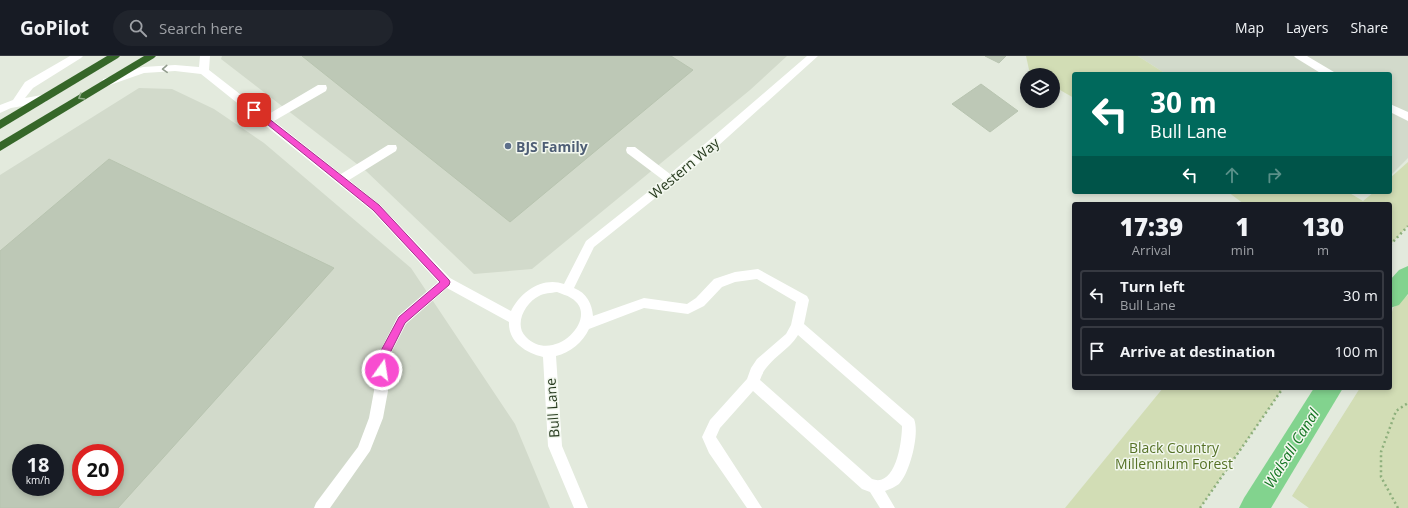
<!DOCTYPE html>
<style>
body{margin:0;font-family:"Open Sans",sans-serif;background:#20242c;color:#f1f3f6;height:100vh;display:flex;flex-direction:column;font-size:15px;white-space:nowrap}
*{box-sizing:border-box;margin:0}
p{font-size:13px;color:#9ea1a6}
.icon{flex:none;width:22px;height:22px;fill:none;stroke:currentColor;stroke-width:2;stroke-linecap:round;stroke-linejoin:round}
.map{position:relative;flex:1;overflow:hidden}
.sheet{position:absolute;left:1072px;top:146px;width:320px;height:188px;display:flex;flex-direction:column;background:#171b24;border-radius:4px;box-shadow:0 2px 6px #0003}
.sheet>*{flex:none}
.top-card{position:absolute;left:1072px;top:16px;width:320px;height:122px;border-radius:4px;box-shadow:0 2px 6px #0003;background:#00695c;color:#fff;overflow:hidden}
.buttons{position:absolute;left:1020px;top:12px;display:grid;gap:8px}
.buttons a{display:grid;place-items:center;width:40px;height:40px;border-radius:50%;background:#171b24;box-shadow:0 2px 6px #0003;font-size:20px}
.speed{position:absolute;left:12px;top:388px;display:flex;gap:8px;font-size:20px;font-weight:700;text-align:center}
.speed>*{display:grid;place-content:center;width:52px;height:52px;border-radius:50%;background:#171b24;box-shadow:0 2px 6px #0003;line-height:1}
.speed small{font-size:10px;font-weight:400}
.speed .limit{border:6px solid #d22;background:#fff;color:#111}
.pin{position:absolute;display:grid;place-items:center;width:34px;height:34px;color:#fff;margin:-17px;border-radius:8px;box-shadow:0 2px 6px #0006}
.me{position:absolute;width:44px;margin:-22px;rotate:13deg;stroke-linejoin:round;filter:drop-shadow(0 0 3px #0008)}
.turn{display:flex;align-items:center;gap:14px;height:84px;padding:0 12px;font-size:18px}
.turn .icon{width:52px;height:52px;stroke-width:2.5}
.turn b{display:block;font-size:28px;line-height:34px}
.lanes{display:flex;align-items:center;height:38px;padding:0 12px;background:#0003;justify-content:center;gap:20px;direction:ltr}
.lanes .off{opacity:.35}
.eta{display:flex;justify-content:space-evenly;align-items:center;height:68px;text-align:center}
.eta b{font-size:24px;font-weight:800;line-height:28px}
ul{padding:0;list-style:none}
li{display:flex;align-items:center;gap:12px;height:50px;margin:0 8px 6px;padding:0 4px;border:2px solid #363941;border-radius:4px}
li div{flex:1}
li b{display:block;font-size:15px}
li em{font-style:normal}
header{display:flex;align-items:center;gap:24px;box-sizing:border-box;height:56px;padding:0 20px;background:#171b24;border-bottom:1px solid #363941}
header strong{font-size:19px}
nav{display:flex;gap:22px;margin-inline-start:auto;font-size:14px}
.search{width:280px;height:36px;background:#20242c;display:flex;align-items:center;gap:10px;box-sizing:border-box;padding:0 14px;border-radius:22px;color:#9ea1a6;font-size:15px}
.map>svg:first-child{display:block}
.built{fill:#d2dacb;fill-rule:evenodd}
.green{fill:#d2ddb5}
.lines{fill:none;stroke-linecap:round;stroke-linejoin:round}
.canal{fill:#82d38e;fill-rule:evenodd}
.building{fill:#bdc8b6;stroke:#b8c4b0;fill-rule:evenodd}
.path{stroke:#8daf7c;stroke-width:2.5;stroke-dasharray:2 3;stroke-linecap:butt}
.minor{fill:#fff;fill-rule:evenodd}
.highway{fill:#366729;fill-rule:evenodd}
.oneway{stroke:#929c8e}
.oneway2{stroke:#94af8c}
.route{fill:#f84dd0;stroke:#a13287}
.service-dot{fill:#5c6f8a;stroke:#f2f7ee;stroke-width:1.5}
.labels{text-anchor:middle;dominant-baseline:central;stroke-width:3;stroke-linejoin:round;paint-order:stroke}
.service-label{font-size:14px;font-weight:bold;fill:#4e5e75;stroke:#f2f7ee;text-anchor:start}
.street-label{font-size:14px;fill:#263a1e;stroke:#f2f7ee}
.park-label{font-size:14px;fill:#567227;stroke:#f2f7ee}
.water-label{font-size:15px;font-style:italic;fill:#177826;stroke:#f2f7ee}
</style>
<header>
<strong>GoPilot</strong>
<div class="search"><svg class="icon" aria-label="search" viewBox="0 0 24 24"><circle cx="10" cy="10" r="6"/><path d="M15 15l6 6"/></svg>Search here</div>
<nav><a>Map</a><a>Layers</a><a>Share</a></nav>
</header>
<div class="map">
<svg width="1408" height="452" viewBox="0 0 1408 452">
<rect width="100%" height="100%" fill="#e3eadd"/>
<g class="built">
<polygon points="222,0 787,0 750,34 532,213 474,218 366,115 221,3"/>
<polygon points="1138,0 1408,0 1408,102 1390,120 1390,18 1166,18"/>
<path d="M139 32 172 33 214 53 264 87 411 212 515 368 550 452H0V119ZM21 397H55V431H21ZM81 397H115V431H81Z"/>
</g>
<g class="green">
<polygon points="1026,0 1138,0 1166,18 1074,18 1074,42 1053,30 1053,19 1033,19 1030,18"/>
<polygon points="1408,106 1408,170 1390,189 1390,148 1244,148 1228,136 1348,136 1363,145 1374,136 1390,136 1390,122"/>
<polygon points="1408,239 1408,452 1309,452 1292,440 1360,332 1390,332 1390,264 1393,252"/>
<polygon points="1163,332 1283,332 1200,452 1065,452"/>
</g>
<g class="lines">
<g class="canal">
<polygon points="1408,210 1408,238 1399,249 1390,252 1390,224 1399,214"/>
<polygon points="1314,332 1343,332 1271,452 1239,452 1244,442"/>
</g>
</g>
<g class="building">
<polygon points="302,0 671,0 693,14 510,166"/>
<polygon points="985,0 1006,0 999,7"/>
<polygon points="981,28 1018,55 990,76 952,48"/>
<path d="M109 103 334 212 118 452H0V195ZM21 397H55V431H21ZM81 397H115V431H81Z"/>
</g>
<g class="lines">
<g class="path">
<polyline points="1390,189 1408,170"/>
<polyline points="1200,452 1283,332"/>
<polyline points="1398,452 1381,421 1381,396 1396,355 1408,347"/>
</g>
<g class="minor">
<polygon points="70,0 83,0 81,2 33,32 25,42 42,39 46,40 47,43 46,46 11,52 0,57 0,49 13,44 25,26"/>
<path d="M200 0H210L209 14 267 59 318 29H326L327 32 326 35 274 65 341 118 388 89H396L397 92 396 95 349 124 380 149 450 222 511 255C520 236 543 220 564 228L586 185 663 124 627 97 626 94 627 91H635L670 118 807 0H818L698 108 594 191 574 232C587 237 592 248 593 260L644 242 687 248 696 242 714 223 735 216 758 213 807 240 809 244 804 268 914 363C920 377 910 417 899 428 895 431 890 433 885 435L895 452H880L870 436 862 433 753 335 720 372 716 381 762 452H747L709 397 702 381 710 364 747 323 751 312 757 303 786 278 791 269 796 246 757 223 735 226 722 231 704 250 688 258 644 252 589 273C583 286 570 297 556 300L562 390 588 452H574L548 390 543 301C526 297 508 286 509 266L447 232 406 268 388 303V335L383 362 370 395 330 452H314L316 447 358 391 369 362 374 335 376 303 398 260 438 226 372 155 201 18 175 15 144 17 107 30 103 29 102 26 103 23 143 11 175 9 199 11ZM557 236C561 238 567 239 571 242 602 260 554 310 526 281 513 268 526 246 539 240 544 237 551 237 557 236ZM798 279 902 370C902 385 896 432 872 423L760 324C766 304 788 296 798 279Z"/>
<polygon points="1294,0 1307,0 1334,16 1335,18 1322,18 1296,2"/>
<polygon points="1390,48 1408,56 1408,65 1390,56"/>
</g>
<g class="highway">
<polygon points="107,0 120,0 118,2 0,73 0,64"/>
<polygon points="144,0 156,0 154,2 0,95 0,86"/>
</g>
</g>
<defs><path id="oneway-chevron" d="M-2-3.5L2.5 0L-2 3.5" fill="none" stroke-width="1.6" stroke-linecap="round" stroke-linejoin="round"/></defs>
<use class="oneway" href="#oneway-chevron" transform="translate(165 13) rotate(177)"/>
<use class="oneway2" href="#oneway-chevron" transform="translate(81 41) rotate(149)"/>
<polygon class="route" points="254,51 379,149 449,224 450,226 449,229 405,267 387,303 385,317 382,318 378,317 377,314 377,302 399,261 440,226 373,154 252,56 250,54"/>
<circle class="service-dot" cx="508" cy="90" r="4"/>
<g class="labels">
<g class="service-label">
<text x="516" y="90">BJS Family</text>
</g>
<g class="street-label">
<text transform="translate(684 112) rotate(-40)">Western Way</text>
<text transform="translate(552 352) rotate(-94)">Bull Lane</text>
</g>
<g class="park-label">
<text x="1174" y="391">Black Country<tspan x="1174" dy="16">Millennium Forest</tspan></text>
</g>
<g class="water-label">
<text transform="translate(1291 392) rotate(-58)">Walsall Canal</text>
</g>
</g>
</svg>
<div class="buttons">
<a><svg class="icon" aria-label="layers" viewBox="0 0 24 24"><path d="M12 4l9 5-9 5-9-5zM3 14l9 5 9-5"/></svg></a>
</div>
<div class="speed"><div>18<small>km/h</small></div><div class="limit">20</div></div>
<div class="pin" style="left:254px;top:54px;background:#d93025"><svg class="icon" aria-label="arrive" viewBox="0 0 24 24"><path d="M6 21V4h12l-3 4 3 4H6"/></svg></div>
<svg class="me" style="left:382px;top:314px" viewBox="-20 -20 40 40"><circle r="17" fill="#f84dd0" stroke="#fff" stroke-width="3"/><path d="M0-11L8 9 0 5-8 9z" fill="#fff"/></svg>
<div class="top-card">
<div class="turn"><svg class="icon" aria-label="left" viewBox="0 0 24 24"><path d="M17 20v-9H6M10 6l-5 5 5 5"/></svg><div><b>30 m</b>Bull Lane</div></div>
<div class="lanes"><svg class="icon" aria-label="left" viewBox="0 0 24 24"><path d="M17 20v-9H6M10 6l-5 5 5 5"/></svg><svg class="icon off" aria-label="ahead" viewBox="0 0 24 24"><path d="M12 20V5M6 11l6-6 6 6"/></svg><svg class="icon off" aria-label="right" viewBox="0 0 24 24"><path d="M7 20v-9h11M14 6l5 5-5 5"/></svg></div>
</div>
<section class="sheet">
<div class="eta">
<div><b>17:39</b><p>Arrival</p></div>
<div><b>1</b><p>min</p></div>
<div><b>130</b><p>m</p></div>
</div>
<ul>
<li><svg class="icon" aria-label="left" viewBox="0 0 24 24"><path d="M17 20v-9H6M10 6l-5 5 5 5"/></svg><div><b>Turn left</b><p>Bull Lane</p></div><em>30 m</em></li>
<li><svg class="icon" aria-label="arrive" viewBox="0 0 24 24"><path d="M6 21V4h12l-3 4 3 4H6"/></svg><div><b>Arrive at destination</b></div><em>100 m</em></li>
</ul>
</section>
</div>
